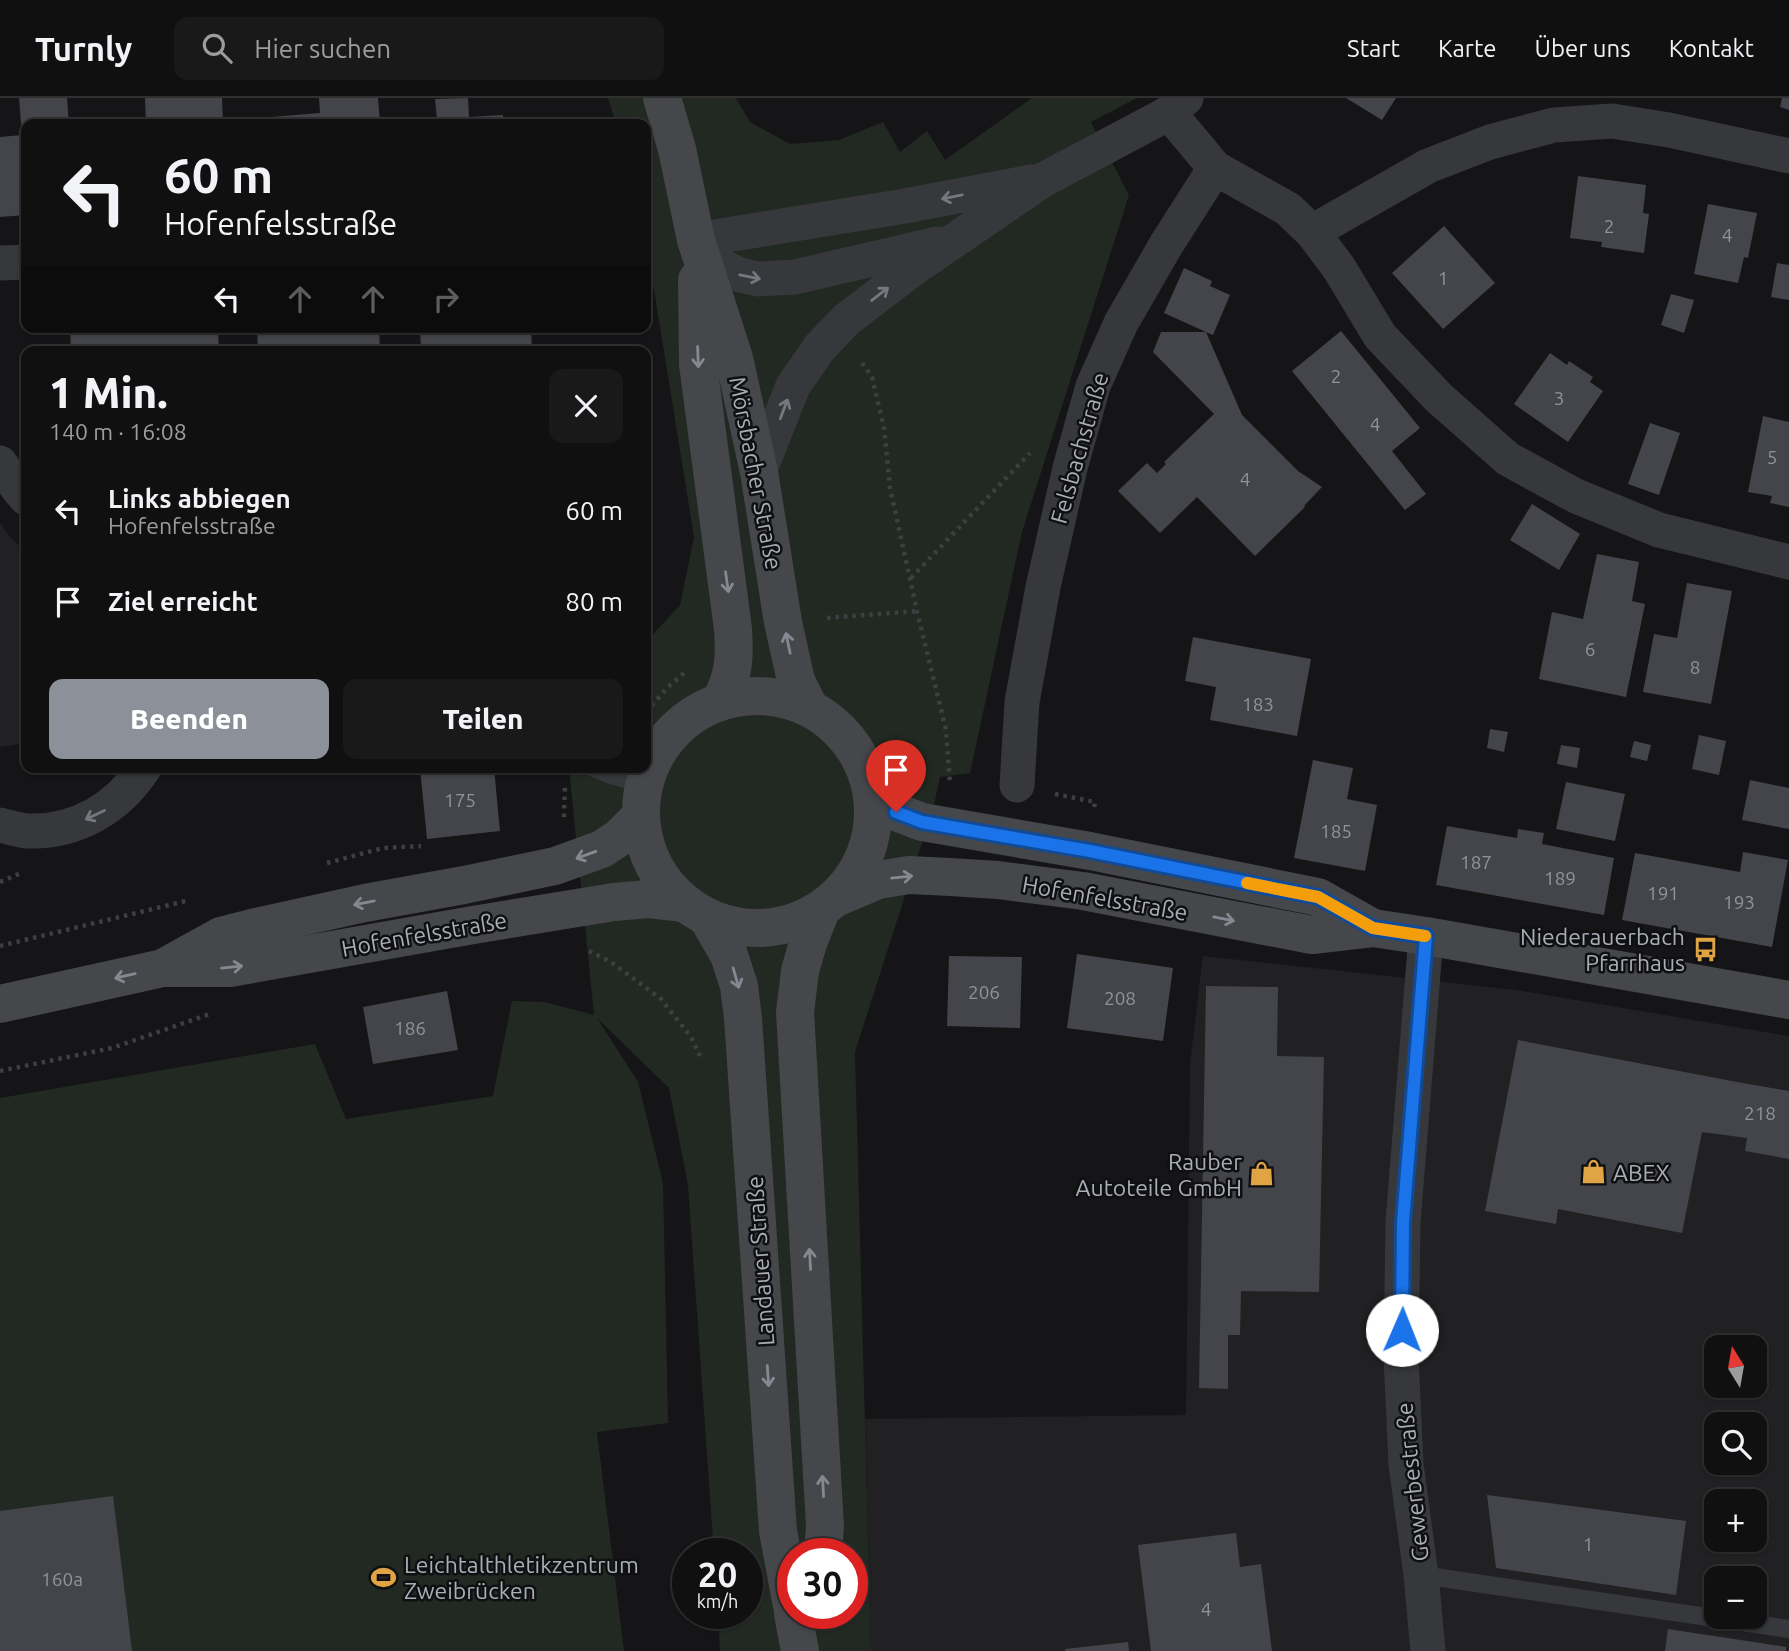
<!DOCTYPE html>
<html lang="de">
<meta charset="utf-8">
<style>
body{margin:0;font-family:Ubuntu,sans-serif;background:#19191a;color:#f1f3f6;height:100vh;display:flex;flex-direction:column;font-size:26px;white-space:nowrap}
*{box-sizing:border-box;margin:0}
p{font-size:23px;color:#9c9d9f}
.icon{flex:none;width:38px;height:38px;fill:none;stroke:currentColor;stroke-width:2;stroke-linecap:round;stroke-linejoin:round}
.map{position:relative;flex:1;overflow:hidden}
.panel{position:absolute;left:21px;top:248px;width:630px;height:427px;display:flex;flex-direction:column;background:#101011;border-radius:14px;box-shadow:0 2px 5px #0004,0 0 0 2px #303031}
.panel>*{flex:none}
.banner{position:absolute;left:21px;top:21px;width:630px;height:214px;border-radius:14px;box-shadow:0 2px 5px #0004,0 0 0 2px #303031;background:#101011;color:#f1f3f6;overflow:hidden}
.needle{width:46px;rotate:349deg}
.buttons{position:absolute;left:1704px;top:1237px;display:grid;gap:14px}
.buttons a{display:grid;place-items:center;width:63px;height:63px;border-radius:14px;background:#101011;box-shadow:0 2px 5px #0004,0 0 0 2px #303031;font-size:35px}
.speed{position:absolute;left:672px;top:1440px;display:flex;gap:14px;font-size:35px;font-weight:700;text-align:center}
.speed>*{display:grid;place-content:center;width:91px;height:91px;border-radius:50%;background:#101011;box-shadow:0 2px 5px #0004,0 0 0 2px #303031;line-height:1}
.speed small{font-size:18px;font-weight:400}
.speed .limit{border:10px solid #d22;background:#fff;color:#111}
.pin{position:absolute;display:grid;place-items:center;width:60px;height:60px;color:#fff;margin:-72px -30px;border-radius:50% 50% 50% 0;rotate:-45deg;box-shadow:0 0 7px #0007}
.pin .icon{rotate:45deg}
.me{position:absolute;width:77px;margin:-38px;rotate:1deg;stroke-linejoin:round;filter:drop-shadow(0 0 5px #0008)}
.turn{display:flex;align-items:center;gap:24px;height:147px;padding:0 28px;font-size:32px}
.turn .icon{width:91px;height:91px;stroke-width:2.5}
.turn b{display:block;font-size:49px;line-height:60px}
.lanes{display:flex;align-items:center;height:66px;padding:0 28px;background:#0003;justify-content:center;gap:35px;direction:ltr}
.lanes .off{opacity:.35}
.round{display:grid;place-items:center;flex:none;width:74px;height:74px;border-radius:14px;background:#19191a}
.head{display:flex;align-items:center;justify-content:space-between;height:119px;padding:0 28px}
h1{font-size:42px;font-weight:800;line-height:52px}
.primary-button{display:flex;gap:14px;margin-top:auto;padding:14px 28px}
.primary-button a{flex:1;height:80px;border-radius:14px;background:#8c9099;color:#fff;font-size:28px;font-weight:800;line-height:80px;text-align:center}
.primary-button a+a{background:#19191a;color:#f1f3f6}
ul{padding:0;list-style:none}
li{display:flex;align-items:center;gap:21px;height:91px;padding:0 28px}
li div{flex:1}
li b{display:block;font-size:26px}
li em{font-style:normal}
header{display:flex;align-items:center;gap:42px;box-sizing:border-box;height:98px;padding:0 35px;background:#101011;border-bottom:2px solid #303031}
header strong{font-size:33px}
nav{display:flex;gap:38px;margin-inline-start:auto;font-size:24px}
.search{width:490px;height:63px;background:#19191a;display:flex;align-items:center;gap:18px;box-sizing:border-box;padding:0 24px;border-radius:14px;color:#9c9d9f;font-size:26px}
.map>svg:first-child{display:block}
.built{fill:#212124;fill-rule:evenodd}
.green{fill:#222922;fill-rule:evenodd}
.building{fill:#44454a}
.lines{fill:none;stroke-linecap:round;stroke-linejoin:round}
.path{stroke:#3d3f42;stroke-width:4.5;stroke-dasharray:3.5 5;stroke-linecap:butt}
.lane{stroke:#37383b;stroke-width:18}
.street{stroke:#37383b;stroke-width:35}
.secondary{stroke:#45474b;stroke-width:38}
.oneway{stroke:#75787f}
.oneway2{stroke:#858991}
.route-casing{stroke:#114b97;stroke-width:18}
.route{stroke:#1a73e8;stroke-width:12}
.slow{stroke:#f59e0b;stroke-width:12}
.labels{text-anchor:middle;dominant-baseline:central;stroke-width:5;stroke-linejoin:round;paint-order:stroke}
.number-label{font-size:19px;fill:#8f939b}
.street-label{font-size:23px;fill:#a8adb6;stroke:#101012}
.poi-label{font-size:23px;fill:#a8adb6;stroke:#101012;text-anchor:end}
</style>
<header>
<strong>Turnly</strong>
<div class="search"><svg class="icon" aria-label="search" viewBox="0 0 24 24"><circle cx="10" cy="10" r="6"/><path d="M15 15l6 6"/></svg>Hier suchen</div>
<nav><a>Start</a><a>Karte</a><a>Über uns</a><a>Kontakt</a></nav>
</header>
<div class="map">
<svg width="1789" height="1553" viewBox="0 0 1789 1553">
<rect width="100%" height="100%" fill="#151517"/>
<g class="built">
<polygon points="0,425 11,440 26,454 26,645 0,649"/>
<path d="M1203 858 1516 892 1789 938V1553H871L865 1321 1186 1317 1190 965ZM1717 1250H1755V1288H1717ZM1717 1326H1755V1365H1717ZM1717 1404H1755V1442H1717ZM1717 1480H1755V1519H1717Z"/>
</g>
<path class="green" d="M608 0H736L750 24 790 46 839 42 883 24 900 54 927 33 945 62 1032 0H1137L1091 24 1129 97 1022 434 970 675 940 679 934 707 855 954 871 1553H720L718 1516H747V1456H714L688 1087 669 990 597 920 638 984 663 1085 668 1325 597 1334 624 1553H0V1000L315 946 346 1021 493 998 512 903 544 904 594 917 569 670H646V544L680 507 694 439 646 142V26H616ZM793 1456H852V1516H793Z"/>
<g class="building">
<polygon points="19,0 67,0 69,26 26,26 26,117 0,119 0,39 22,37"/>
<polygon points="145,0 222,0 223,26 146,26"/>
<polygon points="319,0 378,0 380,26 259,26 259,20 320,15"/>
<polygon points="468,0 469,19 503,17 503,26 392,26 392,23 437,21 435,1"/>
<polygon points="1346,0 1396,0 1382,22"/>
<polygon points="1782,0 1789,0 1789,12 1780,9"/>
<polygon points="1578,78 1646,87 1643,115 1649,116 1644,155 1601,149 1602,144 1570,140"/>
<polygon points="1708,106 1757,115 1748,160 1744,159 1738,185 1694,176"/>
<polygon points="1444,128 1495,185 1443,231 1392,175"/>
<polygon points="1777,165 1789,167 1789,202 1771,199"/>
<polygon points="1184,170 1212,183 1210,188 1230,197 1213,237 1206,234 1242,317 1298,373 1322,389 1304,408 1305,409 1255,458 1197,399 1160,435 1118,393 1147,365 1157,375 1166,366 1164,364 1214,316 1153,254 1161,234 1206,234 1164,215"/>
<polygon points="1671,196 1694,202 1684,235 1661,227"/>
<polygon points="70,229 218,229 219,254 71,254"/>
<polygon points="257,229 379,229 380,254 258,254"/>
<polygon points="420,229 531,229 532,254 421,254"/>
<polygon points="1341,233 1420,330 1392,353 1426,396 1405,412 1292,273"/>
<polygon points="1550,255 1567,267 1569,263 1593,279 1590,284 1603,293 1568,344 1514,306"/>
<polygon points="1763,318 1789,324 1789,409 1770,405 1772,398 1748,394"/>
<polygon points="1650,325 1680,335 1659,397 1628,386"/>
<polygon points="1532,406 1580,436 1559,472 1510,442"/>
<polygon points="1597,456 1639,464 1632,503 1645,506 1626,599 1539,581 1552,514 1583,521"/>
<polygon points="1687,485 1732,493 1711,606 1643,594 1654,536 1677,540"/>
<polygon points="1193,539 1311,561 1297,638 1210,622 1216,589 1185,583"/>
<polygon points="1490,631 1508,634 1504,654 1487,650"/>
<polygon points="1699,637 1726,643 1719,677 1692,671"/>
<polygon points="1634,643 1651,647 1647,663 1630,659"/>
<polygon points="1561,647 1580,650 1577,670 1557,666"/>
<polygon points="1313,662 1353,670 1347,701 1377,707 1365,773 1294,760"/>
<polygon points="420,670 494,670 500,733 427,741"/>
<polygon points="1750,682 1789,690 1789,731 1742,722"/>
<polygon points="1566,684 1625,696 1615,743 1556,731"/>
<polygon points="1447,728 1517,740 1518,731 1544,735 1542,746 1614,760 1604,817 1436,787"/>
<polygon points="1743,754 1788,762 1772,849 1622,822 1635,755 1740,774"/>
<polygon points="1077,856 1173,870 1163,943 1067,930"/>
<polygon points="949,858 1022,859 1020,930 947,928"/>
<polygon points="1206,888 1278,889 1277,958 1324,959 1319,1194 1241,1193 1240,1237 1228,1237 1228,1291 1199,1290"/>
<polygon points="447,893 458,952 373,966 363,909"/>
<polygon points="1518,942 1737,984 1789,993 1789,1061 1745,1053 1747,1040 1702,1034 1682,1135 1558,1111 1556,1126 1485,1113"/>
<polygon points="1487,1397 1686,1423 1676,1497 1496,1470"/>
<polygon points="113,1398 132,1553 0,1553 0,1413"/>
<polygon points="1236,1435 1240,1469 1261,1466 1272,1553 1151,1553 1138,1447"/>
<polygon points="1668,1531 1786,1549 1786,1553 1665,1553"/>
<polygon points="1128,1544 1129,1553 1065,1553 1065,1551"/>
</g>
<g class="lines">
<g class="path">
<polyline points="862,265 872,279 884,330 890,390 917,513 946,632 950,686"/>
<polyline points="911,480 1030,355"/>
<polyline points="827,520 917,513"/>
<polyline points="646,614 667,590 684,575"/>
<polyline points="1055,696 1095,704 1094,710"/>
<polyline points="564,719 565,686"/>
<polyline points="327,765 383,750 421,748"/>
<polyline points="0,784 21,775"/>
<polyline points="0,848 190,802"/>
<polyline points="589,853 611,864 661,901 691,939 700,958"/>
<polyline points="0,973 112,950 210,916"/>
</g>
<g class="lane">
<polyline points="594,670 611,677 644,686"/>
<polyline points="1421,1477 1789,1531"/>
</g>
<g class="street">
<polyline points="1169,15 1215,70 1288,111 1312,134 1339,170 1380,238 1439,300 1508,361 1576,398 1659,432 1789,464"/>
<polyline points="1312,134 1428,68 1490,44 1554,27 1612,23 1669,32 1789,58"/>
<polyline points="696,142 905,108 1031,84"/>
<polyline points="696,142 719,167 740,177 758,181 795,179 937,146"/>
<polyline points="0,165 26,164"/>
<polyline points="0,365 19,392 26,400"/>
<polyline points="759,374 793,288 820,249 847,221 914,170 1043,82 1169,15 1186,0"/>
<polyline points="1017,687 1022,604 1043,489 1070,370 1093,288 1121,225 1166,147 1215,70"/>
<path d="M0 727C9 729 18 732 27 733 76 735 118 710 144 670"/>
<polyline points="1426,838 1403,1124 1401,1259 1406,1366 1421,1477 1428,1553"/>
</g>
<g class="secondary">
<polyline points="662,0 677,51 696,142 734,260 759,374 783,524 796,583 809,609"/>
<path d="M697 182 698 266 733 531C735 560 734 578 720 604"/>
<circle cx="757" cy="714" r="116"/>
<polyline points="871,691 896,714 922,724 1090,753 1318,799 1373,830"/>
<polyline points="838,799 878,782 909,777 950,779 998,782 1083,793 1312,837 1373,830 1426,838 1789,902"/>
<polyline points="821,812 808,845 800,873 795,914 825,1428 823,1456"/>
<polyline points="707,819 729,857 739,888 743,920 778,1433 793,1513"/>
<polyline points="166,870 230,870 473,827 614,804 648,801 685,805"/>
<polyline points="0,906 163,870 221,838 256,829 365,805 464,787 555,768 602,751 620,739 641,718"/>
<polyline points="793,1516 800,1553"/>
</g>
</g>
<defs><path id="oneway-shaft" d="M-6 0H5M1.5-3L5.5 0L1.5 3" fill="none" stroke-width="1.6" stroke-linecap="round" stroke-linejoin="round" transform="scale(1.75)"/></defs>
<g class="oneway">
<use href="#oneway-shaft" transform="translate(952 99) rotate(169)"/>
<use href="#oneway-shaft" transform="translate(750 179) rotate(11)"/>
<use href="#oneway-shaft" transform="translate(880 196) rotate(-38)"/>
<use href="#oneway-shaft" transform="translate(784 311) rotate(-69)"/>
<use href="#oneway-shaft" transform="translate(95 717) rotate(154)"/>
</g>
<g class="oneway2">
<use href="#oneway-shaft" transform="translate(698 259) rotate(88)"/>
<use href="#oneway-shaft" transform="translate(727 484) rotate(82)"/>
<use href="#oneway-shaft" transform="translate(788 545) rotate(-102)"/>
<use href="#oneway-shaft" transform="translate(586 757) rotate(160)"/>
<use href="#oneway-shaft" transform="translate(902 779) rotate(-6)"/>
<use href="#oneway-shaft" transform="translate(364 805) rotate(169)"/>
<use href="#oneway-shaft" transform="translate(1224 821) rotate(11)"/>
<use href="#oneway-shaft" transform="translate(232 869) rotate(-6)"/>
<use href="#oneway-shaft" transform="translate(125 878) rotate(167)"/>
<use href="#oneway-shaft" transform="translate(736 880) rotate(74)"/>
<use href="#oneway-shaft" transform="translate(810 1161) rotate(-93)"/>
<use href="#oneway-shaft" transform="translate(768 1278) rotate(86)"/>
<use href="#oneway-shaft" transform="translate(823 1388) rotate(-93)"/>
</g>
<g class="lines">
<defs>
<polyline id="route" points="896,714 922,724 1090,753 1318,799 1373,830 1426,838 1403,1124 1402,1232"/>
</defs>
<use href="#route" class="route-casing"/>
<use href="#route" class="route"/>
<polyline class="slow" points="1247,785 1318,799 1373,830 1425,838"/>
</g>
<defs>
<symbol id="bus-bare" viewBox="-9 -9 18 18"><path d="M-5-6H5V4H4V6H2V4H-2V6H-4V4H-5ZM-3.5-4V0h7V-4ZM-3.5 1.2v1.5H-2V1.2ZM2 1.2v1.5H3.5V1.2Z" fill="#e0a444" stroke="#101012" stroke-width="2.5" paint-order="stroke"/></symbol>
<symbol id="shop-bare" viewBox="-9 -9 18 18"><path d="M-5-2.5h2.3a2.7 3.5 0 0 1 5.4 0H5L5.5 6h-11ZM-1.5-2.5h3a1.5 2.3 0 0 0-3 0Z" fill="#e0a444" stroke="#101012" stroke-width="2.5" paint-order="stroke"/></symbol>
<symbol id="stadium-bare" viewBox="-9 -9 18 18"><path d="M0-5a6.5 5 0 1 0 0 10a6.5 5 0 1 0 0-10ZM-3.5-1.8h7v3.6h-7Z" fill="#e0a444" stroke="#101012" stroke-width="2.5" paint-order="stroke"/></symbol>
</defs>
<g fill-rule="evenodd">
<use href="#bus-bare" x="1688" y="834" width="35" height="35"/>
<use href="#shop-bare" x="1576" y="1056" width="35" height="35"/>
<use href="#shop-bare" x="1244" y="1058" width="35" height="35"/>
<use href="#stadium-bare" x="366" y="1462" width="35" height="35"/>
</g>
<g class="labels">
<g class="number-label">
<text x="1609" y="128">2</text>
<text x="1727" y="137">4</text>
<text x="1443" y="180">1</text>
<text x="1336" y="278">2</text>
<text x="1559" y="300">3</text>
<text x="1375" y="326">4</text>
<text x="1772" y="359">5</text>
<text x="1245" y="381">4</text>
<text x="1590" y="551">6</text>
<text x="1695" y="569">8</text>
<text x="1258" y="606">183</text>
<text x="460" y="702">175</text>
<text x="1336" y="733">185</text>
<text x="1476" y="764">187</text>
<text x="1560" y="780">189</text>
<text x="1663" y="795">191</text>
<text x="1739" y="804">193</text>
<text x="984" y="894">206</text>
<text x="1120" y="900">208</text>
<text x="410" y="930">186</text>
<text x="1760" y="1015">218</text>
<text x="1588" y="1446">1</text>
<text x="62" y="1481">160a</text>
<text x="1206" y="1511">4</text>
</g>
<g class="street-label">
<text transform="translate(1079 350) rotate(-74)">Felsbachstraße</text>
<text transform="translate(756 375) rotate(79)">Mörsbacher Straße</text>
<text transform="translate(1105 800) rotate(10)">Hofenfelsstraße</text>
<text transform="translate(424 836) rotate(-10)">Hofenfelsstraße</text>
<text transform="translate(760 1163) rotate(-94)">Landauer Straße</text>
<text transform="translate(1412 1384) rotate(-96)">Gewerbestraße</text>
</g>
<g class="poi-label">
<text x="1685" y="838">Niederauerbach<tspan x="1685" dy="26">Pfarrhaus</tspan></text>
<text x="1242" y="1063">Rauber<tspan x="1242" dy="26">Autoteile GmbH</tspan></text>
<text x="1613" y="1074" text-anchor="start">ABEX</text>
<text x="404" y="1466" text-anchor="start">Leichtalthletikzentrum<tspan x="404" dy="26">Zweibrücken</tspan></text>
</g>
</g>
</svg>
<div class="buttons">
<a><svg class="needle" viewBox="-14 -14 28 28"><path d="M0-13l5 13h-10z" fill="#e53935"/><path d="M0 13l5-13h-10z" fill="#9c9d9f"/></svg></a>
<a><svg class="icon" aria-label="search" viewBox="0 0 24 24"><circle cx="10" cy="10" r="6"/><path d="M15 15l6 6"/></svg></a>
<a>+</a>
<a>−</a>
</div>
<div class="speed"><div>20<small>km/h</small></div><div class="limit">30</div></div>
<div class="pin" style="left:896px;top:714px;background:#d93025"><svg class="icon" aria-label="arrive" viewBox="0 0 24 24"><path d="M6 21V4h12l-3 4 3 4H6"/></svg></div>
<svg class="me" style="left:1402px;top:1232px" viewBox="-20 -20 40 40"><circle r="19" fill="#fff"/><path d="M0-13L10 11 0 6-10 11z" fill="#1a73e8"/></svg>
<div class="banner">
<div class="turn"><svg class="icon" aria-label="left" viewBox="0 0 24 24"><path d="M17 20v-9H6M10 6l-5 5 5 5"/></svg><div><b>60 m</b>Hofenfelsstraße</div></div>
<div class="lanes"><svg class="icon" aria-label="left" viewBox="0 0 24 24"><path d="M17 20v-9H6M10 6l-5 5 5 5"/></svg><svg class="icon off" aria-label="ahead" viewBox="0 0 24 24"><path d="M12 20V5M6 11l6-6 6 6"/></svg><svg class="icon off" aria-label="ahead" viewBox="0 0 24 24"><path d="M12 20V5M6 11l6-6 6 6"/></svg><svg class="icon off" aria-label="right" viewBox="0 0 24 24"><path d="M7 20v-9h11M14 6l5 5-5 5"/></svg></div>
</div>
<section class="panel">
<div class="head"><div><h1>1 Min.</h1><p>140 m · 16:08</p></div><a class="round"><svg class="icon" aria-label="close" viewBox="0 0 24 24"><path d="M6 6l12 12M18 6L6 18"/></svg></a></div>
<ul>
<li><svg class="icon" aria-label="left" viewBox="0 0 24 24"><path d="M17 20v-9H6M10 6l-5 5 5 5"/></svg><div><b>Links abbiegen</b><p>Hofenfelsstraße</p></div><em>60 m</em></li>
<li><svg class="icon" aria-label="arrive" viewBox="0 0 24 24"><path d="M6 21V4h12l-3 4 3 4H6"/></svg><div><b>Ziel erreicht</b></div><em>80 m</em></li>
</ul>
<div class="primary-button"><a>Beenden</a><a>Teilen</a></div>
</section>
</div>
